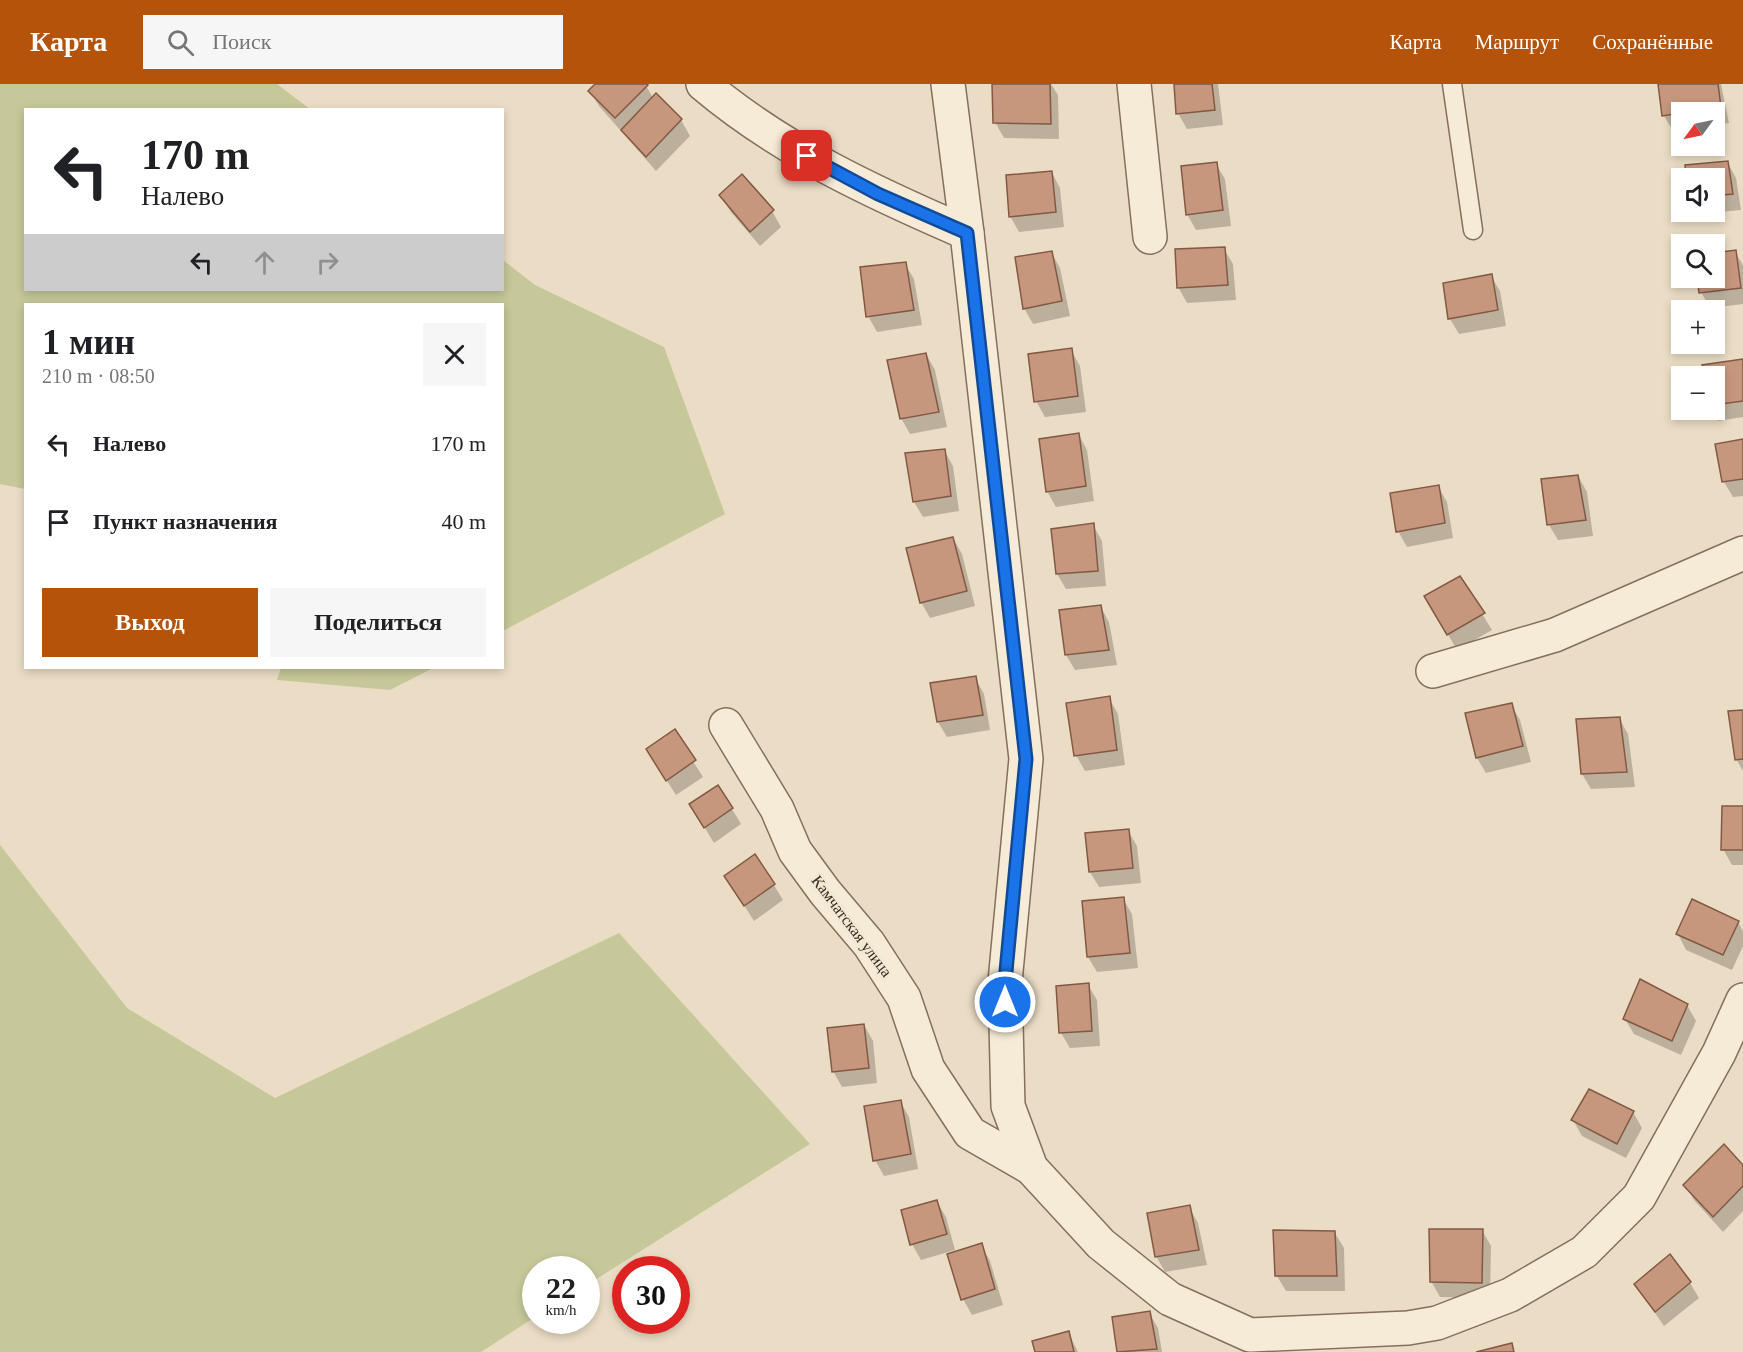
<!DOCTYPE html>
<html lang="ru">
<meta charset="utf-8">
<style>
body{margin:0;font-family:"Times New Roman",serif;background:#f6f6f6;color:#202124;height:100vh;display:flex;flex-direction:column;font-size:22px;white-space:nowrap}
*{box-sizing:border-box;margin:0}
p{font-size:20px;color:#757577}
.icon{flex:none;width:33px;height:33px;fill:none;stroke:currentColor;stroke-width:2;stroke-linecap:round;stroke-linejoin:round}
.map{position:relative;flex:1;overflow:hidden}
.sheet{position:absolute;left:24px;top:219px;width:480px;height:366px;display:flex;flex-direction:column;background:#fff;border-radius:0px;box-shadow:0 3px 9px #0003}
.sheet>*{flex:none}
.top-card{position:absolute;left:24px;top:24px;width:480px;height:183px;border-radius:0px;box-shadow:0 3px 9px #0003;background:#fff;color:#202124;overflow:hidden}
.needle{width:39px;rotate:237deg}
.tools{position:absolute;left:1671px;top:18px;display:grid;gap:12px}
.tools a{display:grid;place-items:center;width:54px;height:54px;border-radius:0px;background:#fff;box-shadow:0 3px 9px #0003;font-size:30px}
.speed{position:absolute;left:522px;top:1172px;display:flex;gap:12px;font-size:30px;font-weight:700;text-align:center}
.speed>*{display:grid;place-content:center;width:78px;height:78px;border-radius:50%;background:#fff;box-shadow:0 3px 9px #0003;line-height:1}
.speed small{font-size:15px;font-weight:400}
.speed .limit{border:9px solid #d22;background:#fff;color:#111}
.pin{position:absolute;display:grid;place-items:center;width:51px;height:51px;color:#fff;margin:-26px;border-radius:12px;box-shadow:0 3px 9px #0006}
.me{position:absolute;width:66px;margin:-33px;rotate:0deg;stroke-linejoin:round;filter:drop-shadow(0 0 4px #0008)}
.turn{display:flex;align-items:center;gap:21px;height:126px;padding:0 18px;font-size:27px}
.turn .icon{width:78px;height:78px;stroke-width:2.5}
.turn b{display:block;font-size:42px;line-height:51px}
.lanes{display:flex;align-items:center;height:57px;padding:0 18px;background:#0003;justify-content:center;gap:30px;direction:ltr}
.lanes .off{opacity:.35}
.round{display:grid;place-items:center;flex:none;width:63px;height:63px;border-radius:0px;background:#f6f6f6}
.head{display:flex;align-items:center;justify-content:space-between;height:102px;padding:0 18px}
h1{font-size:36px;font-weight:800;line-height:45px}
.action{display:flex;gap:12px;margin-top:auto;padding:12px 18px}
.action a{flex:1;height:69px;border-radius:0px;background:#b45309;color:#fff;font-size:24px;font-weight:800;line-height:69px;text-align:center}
.action a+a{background:#f6f6f6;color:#202124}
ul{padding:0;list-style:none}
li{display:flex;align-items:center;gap:18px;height:78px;padding:0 18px}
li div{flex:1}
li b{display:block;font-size:22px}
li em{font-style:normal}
header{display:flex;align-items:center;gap:36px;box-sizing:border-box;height:84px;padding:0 30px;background:#b45309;color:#fff}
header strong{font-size:28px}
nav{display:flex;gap:33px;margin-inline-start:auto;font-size:21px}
.search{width:420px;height:54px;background:#f6f6f6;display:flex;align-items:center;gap:15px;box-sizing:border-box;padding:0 21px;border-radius:0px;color:#757577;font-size:22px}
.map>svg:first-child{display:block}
.green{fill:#c6c899}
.shadow{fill:#0003}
.building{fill:#c7977d;stroke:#825944;stroke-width:1.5}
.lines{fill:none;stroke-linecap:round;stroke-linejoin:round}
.lane-casing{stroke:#856f5c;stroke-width:21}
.street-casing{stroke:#856f5c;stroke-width:36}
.lane{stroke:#f6ebd7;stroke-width:18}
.street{stroke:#f6ebd7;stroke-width:33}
.route-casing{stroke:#114b97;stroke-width:15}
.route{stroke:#1a73e8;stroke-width:10}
.labels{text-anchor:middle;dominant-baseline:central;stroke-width:6;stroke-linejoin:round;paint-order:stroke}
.street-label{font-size:16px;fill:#36291f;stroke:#f3e8d4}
</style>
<header>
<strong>Карта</strong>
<div class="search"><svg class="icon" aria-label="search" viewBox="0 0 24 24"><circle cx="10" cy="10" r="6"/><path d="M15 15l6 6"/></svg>Поиск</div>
<nav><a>Карта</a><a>Маршрут</a><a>Сохранённые</a></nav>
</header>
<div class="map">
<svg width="1743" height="1268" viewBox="0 0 1743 1268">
<rect width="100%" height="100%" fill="#ebddc5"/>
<g class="green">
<polygon points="0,0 277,0 310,25 26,26 26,206 502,206 503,176 535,201 664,263 725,430 503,547 502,220 26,220 25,405 0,400"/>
<polygon points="281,584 433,584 390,606 277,596"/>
<polygon points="0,761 127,924 275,1014 619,849 810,1060 587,1201 586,1185 536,1185 535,1233 481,1268 0,1268"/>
</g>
<g class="shadow">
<polygon points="597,0 645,0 653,14 681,36 690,52 656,87 599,22 590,7"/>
<polygon points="994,0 1051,0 1058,11 1059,55 1004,54 995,38"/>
<polygon points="1176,0 1218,0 1223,41 1187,45 1178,29"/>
<polygon points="1660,0 1721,0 1729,39 1714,41 1714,28 1682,28 1682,46 1673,47 1664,32"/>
<polygon points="1727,78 1736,94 1741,126 1699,130 1698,128 1714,128 1714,94 1688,94 1687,83"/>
<polygon points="1216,80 1225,95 1231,142 1196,146 1187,130"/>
<polygon points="1052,89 1060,104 1064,143 1019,148 1010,132"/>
<polygon points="721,111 772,127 781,143 760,162 730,127"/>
<polygon points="1224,165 1233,180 1236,216 1187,219 1178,203"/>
<polygon points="1051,168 1060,184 1070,232 1033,240 1024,224"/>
<polygon points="1735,168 1743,181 1743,220 1710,224 1701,208 1698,194 1714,194"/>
<polygon points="905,180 914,195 922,241 877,248 868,232"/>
<polygon points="1491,192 1500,207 1506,242 1459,250 1450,235 1445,200"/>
<polygon points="1071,266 1080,282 1086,328 1045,333 1036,317"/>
<polygon points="926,270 935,286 947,343 910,350 901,334"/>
<polygon points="1743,277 1743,333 1718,337 1711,326 1714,326 1714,292 1705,292 1704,283"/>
<polygon points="1079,351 1087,366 1094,417 1056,423 1047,407"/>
<polygon points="1743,357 1743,412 1733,413 1724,398 1717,361"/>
<polygon points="944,366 953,382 959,427 923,433 914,418"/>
<polygon points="1578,392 1587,408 1593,452 1558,456 1549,441"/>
<polygon points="1438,402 1447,418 1453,454 1407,463 1398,447"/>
<polygon points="1093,441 1102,457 1106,502 1066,505 1057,490"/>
<polygon points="953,454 962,470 975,522 930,534 921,518"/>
<polygon points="1460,494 1492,546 1457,566 1426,513"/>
<polygon points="1100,522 1109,538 1117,581 1075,586 1066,571"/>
<polygon points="975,594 984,610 990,646 947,653 938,638"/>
<polygon points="1109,614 1118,630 1125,681 1085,687 1076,671"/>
<polygon points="1511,621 1520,636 1531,678 1486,689 1477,674"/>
<polygon points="1743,627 1743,687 1736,675"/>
<polygon points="1619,634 1628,650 1635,703 1591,705 1582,690"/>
<polygon points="674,647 703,693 676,711 657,681"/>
<polygon points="1743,724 1743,781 1732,781 1723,765"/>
<polygon points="732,725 741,740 714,759 700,736"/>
<polygon points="1128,747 1137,762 1141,799 1099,803 1090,788"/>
<polygon points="774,801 783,816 754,837 735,807"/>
<polygon points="1123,815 1132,830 1138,884 1097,888 1088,873 1084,818"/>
<polygon points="1738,838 1743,847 1743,862 1732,886 1686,866 1678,850"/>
<polygon points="1088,901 1097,916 1100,962 1070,964 1061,949"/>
<polygon points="1687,921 1696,937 1681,971 1634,950 1625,935"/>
<polygon points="864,941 873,957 877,999 842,1003 833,987"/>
<polygon points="900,1017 909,1033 918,1085 884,1092 875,1076"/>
<polygon points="1633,1028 1642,1044 1626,1074 1582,1052 1573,1036"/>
<polygon points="1743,1083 1743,1127 1723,1148 1694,1116 1685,1101"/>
<polygon points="937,1118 946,1133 955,1166 921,1176 912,1160"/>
<polygon points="1189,1123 1198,1139 1207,1181 1165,1188 1156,1172"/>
<polygon points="1482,1146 1491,1162 1490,1214 1440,1213 1431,1197"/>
<polygon points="1335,1149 1344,1164 1345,1207 1286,1207 1277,1192"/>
<polygon points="981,1161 990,1177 1003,1221 972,1231 963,1215"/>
<polygon points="1690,1199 1699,1214 1664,1242 1635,1200"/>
<polygon points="1149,1229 1158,1244 1162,1268 1118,1268 1113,1234"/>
<polygon points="1068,1248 1078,1268 1036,1268"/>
</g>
<g class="building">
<polygon points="595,0 647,0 648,1 615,34 588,7"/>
<polygon points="992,0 1050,0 1051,40 993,39"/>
<polygon points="1174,0 1212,0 1215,26 1176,30"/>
<polygon points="1658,0 1718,0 1721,23 1662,32"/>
<polygon points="656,9 682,35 646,73 621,46"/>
<polygon points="1728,77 1733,110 1714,112 1714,94 1686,94 1685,81"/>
<polygon points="1217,78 1223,126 1186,131 1181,82"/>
<polygon points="1052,87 1056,128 1009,133 1006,91"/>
<polygon points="742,90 774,126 750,148 719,111"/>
<polygon points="1225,163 1228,201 1177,204 1175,165"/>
<polygon points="1736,166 1741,204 1699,209 1697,194 1714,194 1714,169"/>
<polygon points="1052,167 1062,217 1023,225 1015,173"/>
<polygon points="906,178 914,226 866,233 860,183"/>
<polygon points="1492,190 1498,226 1448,235 1443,199"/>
<polygon points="1072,264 1078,312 1034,318 1028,270"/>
<polygon points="926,269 939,328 900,335 887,276"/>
<polygon points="1743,275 1743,317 1714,321 1714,292 1704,292 1702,281"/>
<polygon points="1079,349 1086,402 1046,408 1039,355"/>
<polygon points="1743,355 1743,395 1722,398 1715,360"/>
<polygon points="945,365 951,412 913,418 905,369"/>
<polygon points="1578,391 1586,436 1547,441 1541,395"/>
<polygon points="1439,401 1445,439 1396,448 1390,409"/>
<polygon points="1094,439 1098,487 1056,490 1051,445"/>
<polygon points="953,453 967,507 920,519 906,464"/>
<polygon points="1460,492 1485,529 1447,551 1424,512"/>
<polygon points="1101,521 1109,566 1065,571 1059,526"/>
<polygon points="976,592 983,631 937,638 930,599"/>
<polygon points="1110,612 1117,666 1074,672 1066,619"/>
<polygon points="1512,619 1523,662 1476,674 1465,629"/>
<polygon points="1743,626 1743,675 1735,676 1728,627"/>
<polygon points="1620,633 1627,688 1581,690 1576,635"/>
<polygon points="675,645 696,676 666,697 646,665"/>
<polygon points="718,701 733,724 704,744 689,720"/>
<polygon points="1722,722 1743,722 1743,766 1721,766"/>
<polygon points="1129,745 1133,784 1089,788 1085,749"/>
<polygon points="755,770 775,800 744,822 724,792"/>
<polygon points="1124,813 1130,869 1087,873 1082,817"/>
<polygon points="1692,815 1739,837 1723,871 1676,850"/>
<polygon points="1640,895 1688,920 1672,957 1623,935"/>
<polygon points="1089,899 1092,947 1059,949 1056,902"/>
<polygon points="864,940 869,984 832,988 827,944"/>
<polygon points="1589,1005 1634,1027 1617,1060 1571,1036"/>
<polygon points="901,1016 911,1070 873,1077 864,1022"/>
<polygon points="1724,1060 1743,1081 1743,1102 1713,1133 1683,1101"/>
<polygon points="937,1116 947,1150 910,1161 901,1126"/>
<polygon points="1190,1121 1199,1166 1155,1173 1147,1129"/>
<polygon points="1429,1145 1483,1145 1482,1199 1430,1198"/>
<polygon points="1273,1146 1335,1147 1337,1192 1275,1192"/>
<polygon points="982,1159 995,1205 961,1216 947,1170"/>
<polygon points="1670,1170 1691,1198 1655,1228 1634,1200"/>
<polygon points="1150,1227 1157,1265 1117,1268 1112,1233"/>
<polygon points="1069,1247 1074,1268 1035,1268 1032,1257"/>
<polygon points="1512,1259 1514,1268 1476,1268"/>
</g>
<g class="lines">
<defs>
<polyline id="lane" points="1452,0 1473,146"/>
<g id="street">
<path d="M703 0C781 66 874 109 967 149"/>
<polyline points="948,0 967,149 1026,675 1005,898 1008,1022 1031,1084 1101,1160 1170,1215 1250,1251 1408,1244 1437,1239 1510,1211 1584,1168 1639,1113 1719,969 1743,916"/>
<polyline points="1134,0 1150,153"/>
<polyline points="1433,587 1555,551 1743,469"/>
<polyline points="726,641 777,725 795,767 825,808 869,860 904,914 928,985 970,1049 1031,1084"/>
</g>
</defs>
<use href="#lane" class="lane-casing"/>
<use href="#street" class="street-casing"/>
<use href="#lane" class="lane"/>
<use href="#street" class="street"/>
</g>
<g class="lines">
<defs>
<polyline id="route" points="807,72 878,110 967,149 1026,675 1005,898 1005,918"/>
</defs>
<use href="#route" class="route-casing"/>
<use href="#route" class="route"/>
</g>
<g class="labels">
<g class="street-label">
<text transform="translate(852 842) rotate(53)">Камчатская улица</text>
</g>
</g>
</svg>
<div class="tools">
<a><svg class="needle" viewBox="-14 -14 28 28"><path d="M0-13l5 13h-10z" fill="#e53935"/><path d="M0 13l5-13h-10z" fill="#757577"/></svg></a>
<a><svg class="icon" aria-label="sound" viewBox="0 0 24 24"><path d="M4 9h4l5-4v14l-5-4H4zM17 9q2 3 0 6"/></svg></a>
<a><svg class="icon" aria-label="search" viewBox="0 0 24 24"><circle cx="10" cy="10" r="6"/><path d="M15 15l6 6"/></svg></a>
<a>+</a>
<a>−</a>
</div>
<div class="speed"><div>22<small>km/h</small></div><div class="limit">30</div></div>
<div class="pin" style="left:807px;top:72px;background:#d93025"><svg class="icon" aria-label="arrive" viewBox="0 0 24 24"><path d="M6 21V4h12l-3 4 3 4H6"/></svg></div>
<svg class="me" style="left:1005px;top:918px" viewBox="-20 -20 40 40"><circle r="17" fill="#1a73e8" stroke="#fff" stroke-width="3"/><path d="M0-11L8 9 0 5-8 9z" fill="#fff"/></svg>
<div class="top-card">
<div class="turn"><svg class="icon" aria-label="left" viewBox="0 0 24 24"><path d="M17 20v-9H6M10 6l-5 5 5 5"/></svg><div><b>170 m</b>Налево</div></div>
<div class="lanes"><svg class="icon" aria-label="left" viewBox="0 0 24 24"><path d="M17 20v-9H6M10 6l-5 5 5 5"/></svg><svg class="icon off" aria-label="ahead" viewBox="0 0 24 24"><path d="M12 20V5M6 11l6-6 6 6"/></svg><svg class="icon off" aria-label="right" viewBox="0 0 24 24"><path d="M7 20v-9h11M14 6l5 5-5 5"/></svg></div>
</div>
<section class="sheet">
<div class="head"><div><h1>1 мин</h1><p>210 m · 08:50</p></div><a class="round"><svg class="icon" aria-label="close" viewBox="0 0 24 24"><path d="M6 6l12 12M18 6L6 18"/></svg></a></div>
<ul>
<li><svg class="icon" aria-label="left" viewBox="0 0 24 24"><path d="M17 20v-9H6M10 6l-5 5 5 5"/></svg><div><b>Налево</b></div><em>170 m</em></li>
<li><svg class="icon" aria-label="arrive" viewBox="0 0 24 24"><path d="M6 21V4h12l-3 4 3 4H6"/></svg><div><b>Пункт назначения</b></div><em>40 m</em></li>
</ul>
<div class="action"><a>Выход</a><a>Поделиться</a></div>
</section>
</div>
